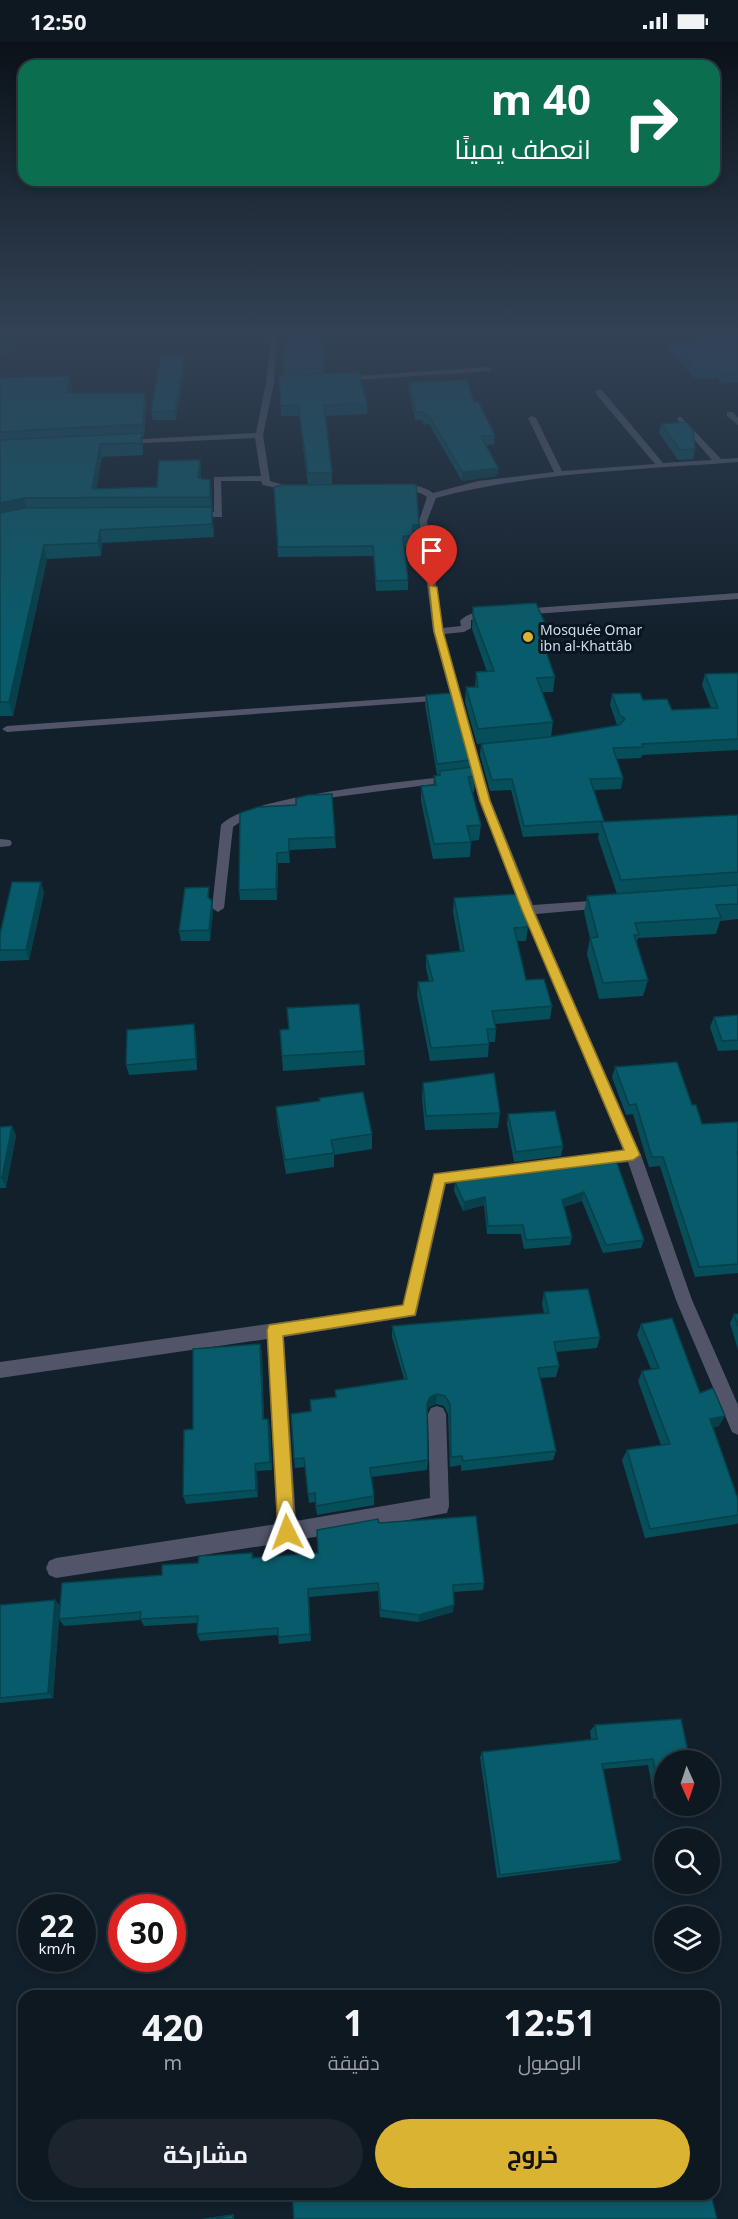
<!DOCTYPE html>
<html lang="ar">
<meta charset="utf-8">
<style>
body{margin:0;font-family:"Noto Sans",Cairo,sans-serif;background:#1c252e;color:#f1f3f6;direction:rtl;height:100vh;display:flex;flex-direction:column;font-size:22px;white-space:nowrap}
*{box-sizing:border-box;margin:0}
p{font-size:20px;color:#9ba0a5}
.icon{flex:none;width:33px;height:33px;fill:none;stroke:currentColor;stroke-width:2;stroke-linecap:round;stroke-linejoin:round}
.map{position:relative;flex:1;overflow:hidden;direction:ltr}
.drawer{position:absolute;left:18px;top:1948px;width:702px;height:210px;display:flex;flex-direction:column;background:#0e1821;border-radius:18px;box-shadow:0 3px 9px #0003,0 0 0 2px #2e373f;direction:rtl}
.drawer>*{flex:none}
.top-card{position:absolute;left:18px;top:18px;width:702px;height:126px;border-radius:18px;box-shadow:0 3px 9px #0003,0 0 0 2px #2e373f;direction:rtl;background:#0b6e4f;color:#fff;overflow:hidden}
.needle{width:39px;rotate:177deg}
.fabs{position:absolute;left:654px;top:1708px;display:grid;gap:12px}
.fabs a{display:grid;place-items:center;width:66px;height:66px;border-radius:50%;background:#0e1821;box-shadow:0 3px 9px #0003,0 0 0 2px #2e373f;font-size:30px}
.speed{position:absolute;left:18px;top:1852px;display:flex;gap:12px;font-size:30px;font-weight:700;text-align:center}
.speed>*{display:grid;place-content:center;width:78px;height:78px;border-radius:50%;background:#0e1821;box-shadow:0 3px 9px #0003,0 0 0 2px #2e373f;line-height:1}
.speed small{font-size:15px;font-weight:400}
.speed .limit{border:9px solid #d22;background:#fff;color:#111}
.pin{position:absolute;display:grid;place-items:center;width:51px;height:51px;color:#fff;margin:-62px -26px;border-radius:50% 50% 50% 0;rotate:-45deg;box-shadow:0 0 6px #0007}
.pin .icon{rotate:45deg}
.me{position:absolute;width:66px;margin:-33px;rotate:357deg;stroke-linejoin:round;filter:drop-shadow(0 0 4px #0008)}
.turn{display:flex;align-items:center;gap:21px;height:126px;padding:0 30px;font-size:27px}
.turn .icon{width:78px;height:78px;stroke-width:2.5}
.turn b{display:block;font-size:42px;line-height:51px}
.eta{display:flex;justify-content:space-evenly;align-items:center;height:102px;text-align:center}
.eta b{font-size:36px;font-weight:700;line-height:42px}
.cta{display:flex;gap:12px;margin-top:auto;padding:12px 30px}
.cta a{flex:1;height:69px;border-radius:36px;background:#dab333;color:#111;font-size:24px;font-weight:700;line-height:69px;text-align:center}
.cta a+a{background:#1c252e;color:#f1f3f6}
.status{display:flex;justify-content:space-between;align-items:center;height:42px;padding:0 30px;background:#0e1821;direction:ltr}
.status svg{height:16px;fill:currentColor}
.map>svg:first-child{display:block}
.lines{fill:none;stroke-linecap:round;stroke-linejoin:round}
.street{fill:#52556a;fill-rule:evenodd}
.wall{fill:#074e5b}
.shaded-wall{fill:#06404a}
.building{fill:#085b6a;stroke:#06404a;stroke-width:1.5}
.route{fill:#dab333;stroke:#8e7421;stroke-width:1.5}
.poi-dot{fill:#dab333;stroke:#091622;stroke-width:2}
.labels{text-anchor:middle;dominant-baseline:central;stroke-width:6;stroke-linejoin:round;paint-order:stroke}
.far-poi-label{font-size:14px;fill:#d1dbe3;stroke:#091622;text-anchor:start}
</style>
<div class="status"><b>12:50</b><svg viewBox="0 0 49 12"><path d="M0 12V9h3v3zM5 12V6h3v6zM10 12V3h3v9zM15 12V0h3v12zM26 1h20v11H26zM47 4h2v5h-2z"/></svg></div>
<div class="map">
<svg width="738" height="2177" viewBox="0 0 738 2177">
<rect width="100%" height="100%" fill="#12202c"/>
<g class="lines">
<g class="street">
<polygon points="271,292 277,292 274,341 263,393 270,439 301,448 297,451 263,443 261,439 221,439 222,475 191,475 190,473 194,470 214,470 214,435 261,434 255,396 123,402 119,400 123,398 256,391 266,341"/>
<polygon points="489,325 492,329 341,339 337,337 341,335"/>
<path d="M596 348H602L663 421 712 418 678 379V375H681L721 417 738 416V420C637 428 534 430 436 456L427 479 442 586 461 584 460 579C467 570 489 566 498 572L493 575 471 578V586L464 590 444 592 491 759 533 863 605 858 611 862 605 866 536 872 641 1113 692 1258 738 1363V1393L732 1390 676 1258 628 1120 446 1142 416 1274 284 1295 296 1479 430 1456 428 1372 431 1366 437 1364 443 1366 446 1372 449 1464 447 1471 287 1500 56 1536 49 1533 46 1526 49 1519 56 1516 277 1482 267 1297 0 1336V1320L403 1263 434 1132 623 1108 522 868 479 759 433 589 419 479 427 455C414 445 404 454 392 447 404 440 422 443 433 451L478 439 554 430 528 376 532 374 536 376 562 429 655 422 596 352Z"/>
<polygon points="727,370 733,370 738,376 738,383 727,374"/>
<polygon points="738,551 738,557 520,573 515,570 520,567"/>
<polygon points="444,653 448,654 448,658 7,690 2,687 7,684"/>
<path d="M454 734 458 735V739L335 755 244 777 233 785 224 866 218 870 212 866 221 783C246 754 410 739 454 734Z"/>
<polygon points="0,797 10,798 12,801 10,804 0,805"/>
</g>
</g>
<g class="wall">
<polygon points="280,292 324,292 324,332 367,362 367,372 325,374 332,431 332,442 308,443 299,374 281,374 279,334 284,334 286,294 280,294"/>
<polygon points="725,292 738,292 738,340 723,341 717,335 696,337 669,309 671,300 729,295"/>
<polygon points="186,321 176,378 153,378 151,370"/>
<polygon points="0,336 72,346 71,351 147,363 144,394 142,395 143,404 143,413 102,415 96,447 157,445 200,418 201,430 201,437 210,438 214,495 102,501 101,514 47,517 13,674 0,674"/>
<polygon points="409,340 474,360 495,394 494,402 486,403 498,426 497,434 462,439 429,382 424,383 422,378 415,378 409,348"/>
<polygon points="661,382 695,407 693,417 678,418 659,391"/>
<polygon points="274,445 419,483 419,493 413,493 413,504 404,504 408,538 408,548 376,549 373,514 278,515"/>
<polygon points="473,565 548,588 546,603 544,603 555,635 553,650 542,650 553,680 551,695 617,683 610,663 612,652 643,658 672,668 711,666 702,643 705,632 738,631 738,708 642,713 641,716 617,717 623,736 621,747 594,748 604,780 738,773 738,877 720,879 716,892 638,896 636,902 648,938 643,954 599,957 587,912 590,896 584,870 587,854 617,852 598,796 599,791 523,795 511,748 490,749 480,713 481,702 525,697 477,702 465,660 466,645 475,645 476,630 487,630 472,587"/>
<polygon points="426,653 470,718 469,726 475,734 474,750 472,750 481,783 479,798 471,799 470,815 433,817 421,759 421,744 433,743 434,734 439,733 437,733 425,663"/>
<polygon points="240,771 335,795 336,806 289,808 290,821 278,821 277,858 240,858 239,848"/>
<polygon points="41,840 44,851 29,918 0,919 0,892"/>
<polygon points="211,856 213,869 210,899 181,899 179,889"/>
<polygon points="454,856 528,885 526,899 517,899 526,938 552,964 550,977 495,982 496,987 495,1000 489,1000 488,1015 430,1019 417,953 418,940 429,939 426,926 426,913 460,909 453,870"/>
<polygon points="738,973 738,1008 718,1009 710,985 714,975"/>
<polygon points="280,988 364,1009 365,1023 283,1029"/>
<polygon points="196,993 197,1028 129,1033 126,1023"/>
<polygon points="615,1025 692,1063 702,1082 738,1080 738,1231 695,1235 660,1124 649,1125 633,1072 626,1073 612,1035"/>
<polygon points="423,1041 500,1071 498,1086 425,1088 422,1056"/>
<polygon points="319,1056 372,1092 372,1107 334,1113 334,1125 286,1132 277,1080 276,1065 320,1059"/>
<polygon points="508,1072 563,1104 561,1114 514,1120 507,1082"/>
<polygon points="12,1084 16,1094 6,1146 0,1146 0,1085"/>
<polygon points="615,1115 644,1198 641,1206 603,1211 582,1159 564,1165 572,1195 570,1203 524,1207 521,1192 487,1192 484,1163 463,1169 454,1149 455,1140"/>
<polygon points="544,1250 600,1295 597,1306 556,1310 559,1324 556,1335 540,1336 556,1409 553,1418 461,1429 461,1423 450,1425 448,1372 444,1364 436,1362 429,1365 427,1370 428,1418 427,1428 371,1435 374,1454 374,1463 317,1473 315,1460 309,1461 305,1425 295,1426 294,1417 311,1369 336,1355 404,1337 392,1295 392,1284 544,1271 542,1262"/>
<polygon points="734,1272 738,1272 738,1308 730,1281"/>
<polygon points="641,1282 700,1351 719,1384 713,1385 738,1457 738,1480 737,1482 645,1496 622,1418 627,1408 661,1403 638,1339 642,1329 651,1327 637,1293"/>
<polygon points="260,1302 262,1311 264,1377 268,1377 270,1385 272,1428 257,1429 258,1455 186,1462 183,1454 193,1387"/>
<polygon points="379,1481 484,1541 483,1548 453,1550 453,1570 418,1580 380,1575 378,1549 309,1555 311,1599 279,1602 278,1593 200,1599 197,1592 197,1581 144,1584 141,1578 64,1584 59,1577 162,1533 198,1521 252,1511 254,1516 318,1511"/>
<polygon points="55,1558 60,1564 53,1656 0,1661 0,1563"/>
<polygon points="595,1683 664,1719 664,1756 654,1757 648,1723 603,1727 621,1818 616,1821 497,1836 480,1715 482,1710 591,1697 590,1689"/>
<polygon points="234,2172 234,2177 201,2177"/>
</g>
<g class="shaded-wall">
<polygon points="17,292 32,292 0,314 0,304"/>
<polygon points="185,313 186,321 176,378 175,369"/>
<polygon points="70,334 72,346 68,364 66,351"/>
<polygon points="145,351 147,363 144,394 143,382"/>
<polygon points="142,391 143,404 143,413 141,401"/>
<polygon points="100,402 102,415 95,455 92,447"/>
<polygon points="200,418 201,430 200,449 198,436"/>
<polygon points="498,426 497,434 462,439 462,430"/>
<polygon points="210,438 212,451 212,468 210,455"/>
<polygon points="24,456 27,469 0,474 0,461"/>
<polygon points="212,465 213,478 214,495 212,482"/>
<polygon points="100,488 102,501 101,514 98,501"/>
<polygon points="44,503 47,517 13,674 9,660"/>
<polygon points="277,811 278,821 277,858 276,847"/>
<polygon points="41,840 44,851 29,918 26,908"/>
<polygon points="212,859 213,869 210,899 209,888"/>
<polygon points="194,982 196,993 197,1028 196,1017"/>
<polygon points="12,1084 16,1094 6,1146 2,1136"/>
<polygon points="584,1150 582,1159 560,1166 562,1158"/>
<polygon points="485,1155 484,1163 463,1169 464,1160"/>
<polygon points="260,1302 262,1311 264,1386 263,1377"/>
<polygon points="437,1352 436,1362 429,1365 426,1372 427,1362 430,1355"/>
<polygon points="725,1374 719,1384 704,1387 710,1377"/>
<polygon points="268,1377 270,1385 272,1428 270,1420"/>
<polygon points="255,1422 257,1429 258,1455 256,1448"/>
<polygon points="308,1547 309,1555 311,1599 310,1592"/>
<polygon points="55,1558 60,1564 53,1656 48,1651"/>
<polygon points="454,1563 453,1570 418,1580 419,1573"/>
</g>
<g class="building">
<polygon points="0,292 17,292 0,304"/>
<polygon points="286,292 324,292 324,326 283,328"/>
<polygon points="738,294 738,332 724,332 719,326 697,328 671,300"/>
<polygon points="185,313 175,369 151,370 161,314"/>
<polygon points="359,330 367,362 324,363 332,431 308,431 298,363 281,364 279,334"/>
<polygon points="70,334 66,351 145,351 143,382 0,390 0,336"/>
<polygon points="467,338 474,360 478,359 495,394 481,394 498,426 462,430 429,374 425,374 423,370 416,370 409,340"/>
<polygon points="686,380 693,388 695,407 680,408 661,382"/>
<polygon points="142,391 141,401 100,402 92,447 157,445 159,419 200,418 198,436 210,438 210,455 24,456 0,461 0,398"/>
<polygon points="416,442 419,483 413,483 413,494 403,494 408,538 376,539 373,504 278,505 274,445 282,443"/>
<polygon points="212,465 212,482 100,488 98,501 44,503 9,660 0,660 0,471 24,466"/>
<polygon points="536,561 548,588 539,589 555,635 537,636 553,680 478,687 466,645 478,645 476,630 494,629 473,573 473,565"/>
<polygon points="738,631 738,697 642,702 643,705 613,706 623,736 590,737 604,779 524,784 512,737 492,738 481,702 549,695 619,683 625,677 620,673 612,652 640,651 643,658 667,657 672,668 718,666 705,632"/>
<polygon points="451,651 470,718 437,722 426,653"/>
<polygon points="473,725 475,734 468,735 481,783 467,784 471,800 434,802 421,744 436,743 434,734 440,733 440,729"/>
<polygon points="332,752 335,795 289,797 289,810 277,811 276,847 239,848 240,771 258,765 296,763 296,756 308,753"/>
<polygon points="738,773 738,830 621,838 601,780"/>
<polygon points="12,840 41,840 26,908 0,908 0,892"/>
<polygon points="738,843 738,862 716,863 721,876 635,881 639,893 634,893 648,938 603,941 590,896 598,895 587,854"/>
<polygon points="209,845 208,855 212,859 209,888 179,889 185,846"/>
<polygon points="520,852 528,885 514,886 526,938 544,937 552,964 492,969 496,987 487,987 489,1002 431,1006 418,940 433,939 426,913 464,909 454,856"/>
<polygon points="359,962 364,1009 282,1014 280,988 289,987 287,966"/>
<polygon points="738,973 738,998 722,999 714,975"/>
<polygon points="194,982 196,1017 126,1023 127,988"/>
<polygon points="677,1020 692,1063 696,1063 702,1082 738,1080 738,1110 737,1110 738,1113 738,1222 699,1225 663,1115 652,1115 636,1062 629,1063 615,1025"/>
<polygon points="494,1031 500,1071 426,1074 423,1041"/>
<polygon points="363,1050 372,1092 331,1098 334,1111 285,1118 276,1065 320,1059 319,1056"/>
<polygon points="555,1069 563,1104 516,1110 508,1072"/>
<polygon points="12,1084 2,1136 0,1136 0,1085"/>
<polygon points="615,1115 644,1198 606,1203 584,1150 562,1158 572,1195 526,1198 523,1183 488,1184 485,1155 464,1160 455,1140 490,1131"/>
<polygon points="588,1247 600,1295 554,1300 559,1324 538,1326 556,1409 463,1419 462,1414 451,1415 450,1362 445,1354 437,1352 430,1355 427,1362 428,1418 370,1426 374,1454 316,1464 315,1451 308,1452 304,1416 294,1417 291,1372 311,1369 310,1358 336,1355 335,1348 407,1337 392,1284 549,1271 544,1250"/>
<polygon points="734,1272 738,1272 738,1284"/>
<polygon points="672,1276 700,1351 713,1346 725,1374 710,1377 738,1457 738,1473 650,1487 627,1408 670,1402 642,1329 659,1326 641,1282"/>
<polygon points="260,1302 263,1377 268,1377 270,1420 255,1422 256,1448 183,1454 184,1388 193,1387 193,1307"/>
<polygon points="476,1474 484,1541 453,1543 454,1563 419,1573 381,1568 378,1541 308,1547 310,1592 278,1595 278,1586 197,1592 198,1574 140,1577 141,1570 59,1577 62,1541 162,1533 162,1523 198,1521 199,1514 252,1511 252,1516 318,1511 317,1488 378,1477 379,1481"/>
<polygon points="55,1558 48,1651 0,1656 0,1563"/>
<polygon points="681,1677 690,1719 664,1719 664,1752 660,1752 653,1717 602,1722 621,1818 500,1833 482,1710 597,1697 595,1683"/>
<polygon points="292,2152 711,2152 717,2177 294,2177"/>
<polygon points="233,2173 233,2177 211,2177"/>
</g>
<linearGradient id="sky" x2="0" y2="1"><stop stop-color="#0a1218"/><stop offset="0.49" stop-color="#334256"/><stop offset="1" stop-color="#334256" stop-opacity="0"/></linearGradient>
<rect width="738" height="596" fill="url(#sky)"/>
<polygon class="route" points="429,543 437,545 443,589 490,759 533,868 640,1113 633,1118 445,1141 415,1273 283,1294 295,1490 293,1496 287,1498 281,1496 278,1490 267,1288 269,1283 403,1263 434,1132 624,1108 522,868 480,759 434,589"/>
<circle class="poi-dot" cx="528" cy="595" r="6"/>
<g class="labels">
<g class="far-poi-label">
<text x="540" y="587">Mosquée Omar<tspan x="540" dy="16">ibn al-Khattâb</tspan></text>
</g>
</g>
</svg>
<div class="fabs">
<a><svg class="needle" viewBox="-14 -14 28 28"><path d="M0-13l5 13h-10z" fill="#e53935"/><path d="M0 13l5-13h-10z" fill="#9ba0a5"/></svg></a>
<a><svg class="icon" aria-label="search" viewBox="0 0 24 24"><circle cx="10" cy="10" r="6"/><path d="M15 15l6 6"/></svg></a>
<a><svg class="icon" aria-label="layers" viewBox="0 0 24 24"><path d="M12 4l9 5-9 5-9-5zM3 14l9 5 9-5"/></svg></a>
</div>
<div class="speed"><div>22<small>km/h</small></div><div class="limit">30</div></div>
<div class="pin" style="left:432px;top:545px;background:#d93025"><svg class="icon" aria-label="arrive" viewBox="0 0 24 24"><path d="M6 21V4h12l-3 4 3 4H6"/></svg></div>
<svg class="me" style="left:287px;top:1490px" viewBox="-20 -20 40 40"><path d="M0-17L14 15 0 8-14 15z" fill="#dab333" stroke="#fff" stroke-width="4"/></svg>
<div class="top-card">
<div class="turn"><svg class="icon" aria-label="right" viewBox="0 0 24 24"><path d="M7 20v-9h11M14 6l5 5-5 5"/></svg><div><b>40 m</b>انعطف يمينًا</div></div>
</div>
<section class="drawer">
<div class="eta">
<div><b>12:51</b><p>الوصول</p></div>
<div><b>1</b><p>دقيقة</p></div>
<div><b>420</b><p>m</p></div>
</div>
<div class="cta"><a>خروج</a><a>مشاركة</a></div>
</section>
</div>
